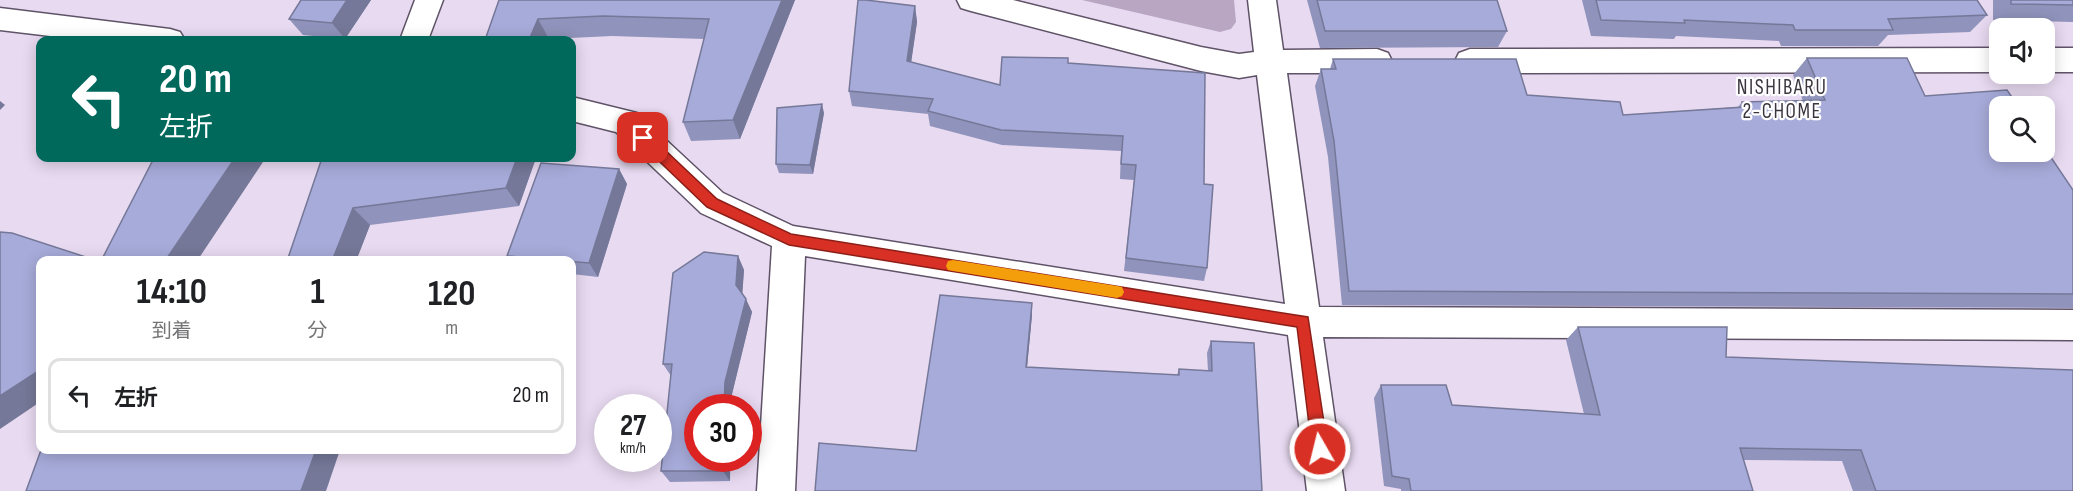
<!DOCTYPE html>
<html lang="ja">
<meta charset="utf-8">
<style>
body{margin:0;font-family:"Sofia Sans Condensed","Noto Sans JP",sans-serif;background:#f6f6f6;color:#202124;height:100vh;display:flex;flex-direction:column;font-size:22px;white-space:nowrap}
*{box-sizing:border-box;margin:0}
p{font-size:20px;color:#757577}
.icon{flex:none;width:33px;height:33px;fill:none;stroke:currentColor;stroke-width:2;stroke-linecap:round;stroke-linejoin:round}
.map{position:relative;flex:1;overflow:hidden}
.drawer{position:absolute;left:36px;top:256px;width:540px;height:198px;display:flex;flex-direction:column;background:#fff;border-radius:12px;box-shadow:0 3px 15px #0003}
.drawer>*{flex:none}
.banner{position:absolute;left:36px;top:36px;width:540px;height:126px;border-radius:12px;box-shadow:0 3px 15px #0003;background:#00695c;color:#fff;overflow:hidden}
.controls{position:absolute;left:1989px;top:18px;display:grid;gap:12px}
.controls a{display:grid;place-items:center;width:66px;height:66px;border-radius:12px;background:#fff;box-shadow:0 3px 15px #0003;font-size:30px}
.speed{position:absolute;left:594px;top:394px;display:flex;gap:12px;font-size:30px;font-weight:700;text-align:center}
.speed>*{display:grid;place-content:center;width:78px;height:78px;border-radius:50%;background:#fff;box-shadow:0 3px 15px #0003;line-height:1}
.speed small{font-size:15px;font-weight:400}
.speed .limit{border:9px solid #d22;background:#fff;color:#111}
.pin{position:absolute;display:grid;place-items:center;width:51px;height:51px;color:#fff;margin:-26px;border-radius:12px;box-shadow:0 3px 9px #0006}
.me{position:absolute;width:66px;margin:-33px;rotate:352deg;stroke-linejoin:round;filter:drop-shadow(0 0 4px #0008)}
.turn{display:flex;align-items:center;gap:21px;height:126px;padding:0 24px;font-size:27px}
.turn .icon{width:78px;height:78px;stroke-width:2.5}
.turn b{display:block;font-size:42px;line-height:51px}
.eta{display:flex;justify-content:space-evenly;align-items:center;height:102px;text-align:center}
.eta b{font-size:36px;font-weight:700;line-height:42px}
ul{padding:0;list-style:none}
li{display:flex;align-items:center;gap:18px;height:75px;margin:0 12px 9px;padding:0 12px;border:3px solid #e0e0e0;border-radius:12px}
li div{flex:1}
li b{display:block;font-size:22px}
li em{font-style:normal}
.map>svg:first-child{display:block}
.green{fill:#b8a6c3}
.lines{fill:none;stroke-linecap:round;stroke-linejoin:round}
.minor-casing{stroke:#5f5367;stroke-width:3}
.minor{fill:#fff;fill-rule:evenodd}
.wall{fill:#9093bb}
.shaded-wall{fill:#757898}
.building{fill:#a7abd9;stroke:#757898;stroke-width:1.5}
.route{fill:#d93025;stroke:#8d1f18;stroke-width:1.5}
.slow{fill:#f59e0b}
.labels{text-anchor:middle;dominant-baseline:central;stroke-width:4.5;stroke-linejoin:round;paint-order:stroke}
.neighbourhood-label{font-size:21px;letter-spacing:1.5px;fill:#3a353e;stroke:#fff}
</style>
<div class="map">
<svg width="2073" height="491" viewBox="0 0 2073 491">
<rect width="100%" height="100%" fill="#e8daf1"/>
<polygon class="green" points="1082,0 1234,0 1236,22 1231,29 1220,32"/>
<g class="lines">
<defs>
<g id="minor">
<polygon points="415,0 443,0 428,40 400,40"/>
<polygon points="957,0 1013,0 1201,47 1239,54 1254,52 1248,0 1276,0 1283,50 1377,49 1388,53 1392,61 1388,69 1377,73 1287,73 1319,307 2073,310 2073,340 1323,337 1345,491 1307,491 1288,335 805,256 795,491 757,491 772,246 701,213 616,132 572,121 572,97 637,113 723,193 793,226 1285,304 1257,75 1239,78 1201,71 971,11 961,8"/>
<polygon points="0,8 170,29 180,32 185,40 84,40 0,30"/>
<polygon points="2000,48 2000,72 1470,73 1459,69 1455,61 1459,53 1470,49"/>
<rect x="2044" y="48" width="29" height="24"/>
</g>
</defs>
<use href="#minor" class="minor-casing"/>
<use href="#minor" class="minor"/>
</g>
<g class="wall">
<polygon points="301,0 371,0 345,39 303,35 289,19"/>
<polygon points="499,0 795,0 740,139 691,141 683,122 704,39 612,36 549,39 549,40 485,40"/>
<polygon points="1307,0 1497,0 1507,31 1498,47 1320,48"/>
<polygon points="1582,0 1977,0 1987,15 1970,32 1888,35 1878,46 1781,46 1779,41 1676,36 1674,39 1591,36"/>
<polygon points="1993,0 2073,0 2073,22 1993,20"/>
<polygon points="915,6 917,22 911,62 1000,85 1068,63 1204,184 1207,268 1204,281 1124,271 1134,180 1120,179 1121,151 1002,145 930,126 928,114 852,106 849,91"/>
<polygon points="1807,58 1925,96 2073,190 2073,308 1342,305 1328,157 1315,86 1321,69 1330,69 1333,59 1527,95 1623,115 1738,107 1742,102 1803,101 1793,75"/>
<polygon points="824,113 813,174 779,173 776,164"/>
<polygon points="322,158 536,158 519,206 370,225 356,261 287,261"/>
<polygon points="619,169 627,184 598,277 572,274 572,261 511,261 507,256"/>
<polygon points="738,256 744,270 742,293 752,312 732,394 730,481 670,482 661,471 671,376 663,364"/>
<polygon points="1032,315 1027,367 1177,375 1179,369 1208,371 1207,353 1211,341 1262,491 916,451"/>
<polygon points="1578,327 1726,357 2073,491 1853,491 1842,461 1743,460 1753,491 1401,491 1401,489 1384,486 1374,398 1381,385 1452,405 1584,414 1566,340"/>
</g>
<g class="shaded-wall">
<polygon points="347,0 371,0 345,39 332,23"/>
<polygon points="782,0 795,0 740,139 733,120"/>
<polygon points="915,6 917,22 909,77 907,61"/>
<polygon points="538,19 549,39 549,40 529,40"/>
<polygon points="0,101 5,105 0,110"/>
<polygon points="822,104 824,113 813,174 810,165"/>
<polygon points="235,158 259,158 263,162 197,261 165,261"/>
<polygon points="517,158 536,158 519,206 506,188"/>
<polygon points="619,169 627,184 598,277 589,263"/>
<polygon points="353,208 370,225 356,261 332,261"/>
<polygon points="738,256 744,270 742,299 736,285"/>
<polygon points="746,299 752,312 732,394 732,408 724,408 725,382"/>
<polygon points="1032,303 1032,315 1026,378 1026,367"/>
<polygon points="40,370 40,402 0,429 0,396"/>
<polygon points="316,450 340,450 326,491 301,491"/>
<polygon points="723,459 730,459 730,481 723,471"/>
</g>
<g class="building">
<polygon points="301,0 347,0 332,23 289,19"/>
<polygon points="499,0 782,0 733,120 683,122 709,19 603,16 538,19 529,40 485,40"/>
<polygon points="858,0 866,0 915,6 907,61 1000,85 1002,57 1068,58 1068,63 1205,73 1204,184 1213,185 1207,268 1126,258 1136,165 1121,164 1123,136 1001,130 928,111 933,99 849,91"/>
<polygon points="1317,0 1497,0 1507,31 1325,31"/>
<polygon points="1596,0 1977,0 1987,15 1888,19 1893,30 1795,30 1793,25 1684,20 1685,23 1601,20"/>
<polygon points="2011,0 2073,0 2073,5 2011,4"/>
<polygon points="1807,58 1907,58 1925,96 2007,90 2018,106 2000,106 2000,152 2044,152 2044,147 2073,190 2073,294 1349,291 1334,141 1321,69 1336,69 1333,59 1516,59 1527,95 1620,102 1623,115 1744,107 1742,102 1825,100"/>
<polygon points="822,104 810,165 776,164 777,108"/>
<polygon points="154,158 235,158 165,261 101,261"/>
<polygon points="322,158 517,158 506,188 353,208 332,261 287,261"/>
<polygon points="541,163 619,169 589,263 507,256"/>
<polygon points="0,232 12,233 98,261 40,261 40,370 0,396"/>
<polygon points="704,252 738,256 736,285 746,299 725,382 724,408 698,408 698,459 723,459 723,471 661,471 672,364 663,364 673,273"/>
<polygon points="940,295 1032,303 1026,367 1179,375 1179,369 1212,371 1211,341 1254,343 1262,491 815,491 819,443 916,451"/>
<polygon points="1578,327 1727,327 1726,357 2073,370 2073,491 1876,491 1861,450 1740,448 1753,491 1411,491 1409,479 1392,476 1381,385 1446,385 1452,405 1600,415"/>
<polygon points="41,450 316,450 301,491 26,491"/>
</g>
<polygon class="route" points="643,133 648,134 717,199 791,234 1308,317 1328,449 1325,454 1320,456 1315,454 1312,449 1297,327 789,245 707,207 639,142 637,138"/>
<polygon class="slow" points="953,260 1117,286 1122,287 1124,292 1122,296 1117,298 953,271 948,270 946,266 948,261"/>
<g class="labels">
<g class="neighbourhood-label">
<text x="1782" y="87">NISHIBARU<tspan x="1782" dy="24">2-CHOME</tspan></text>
</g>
</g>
</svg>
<div class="controls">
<a><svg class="icon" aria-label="sound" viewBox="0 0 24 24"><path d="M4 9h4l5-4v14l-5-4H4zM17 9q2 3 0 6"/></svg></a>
<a><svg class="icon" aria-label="search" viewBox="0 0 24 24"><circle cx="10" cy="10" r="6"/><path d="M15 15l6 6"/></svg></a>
</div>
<div class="speed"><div>27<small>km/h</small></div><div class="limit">30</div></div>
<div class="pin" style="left:643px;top:138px;background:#d93025"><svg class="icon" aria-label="arrive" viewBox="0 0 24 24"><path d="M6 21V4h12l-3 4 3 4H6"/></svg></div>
<svg class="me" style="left:1320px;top:449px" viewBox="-20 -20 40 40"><circle r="17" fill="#d93025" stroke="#fff" stroke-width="3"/><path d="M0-11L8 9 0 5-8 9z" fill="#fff"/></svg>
<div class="banner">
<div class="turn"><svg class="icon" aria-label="left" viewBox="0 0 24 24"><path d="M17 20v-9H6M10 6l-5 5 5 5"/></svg><div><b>20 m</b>左折</div></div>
</div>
<section class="drawer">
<div class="eta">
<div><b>14:10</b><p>到着</p></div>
<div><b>1</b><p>分</p></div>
<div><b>120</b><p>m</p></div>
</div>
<ul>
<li><svg class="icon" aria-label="left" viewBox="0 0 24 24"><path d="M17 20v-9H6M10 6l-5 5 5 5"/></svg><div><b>左折</b></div><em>20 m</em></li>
</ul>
</section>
</div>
